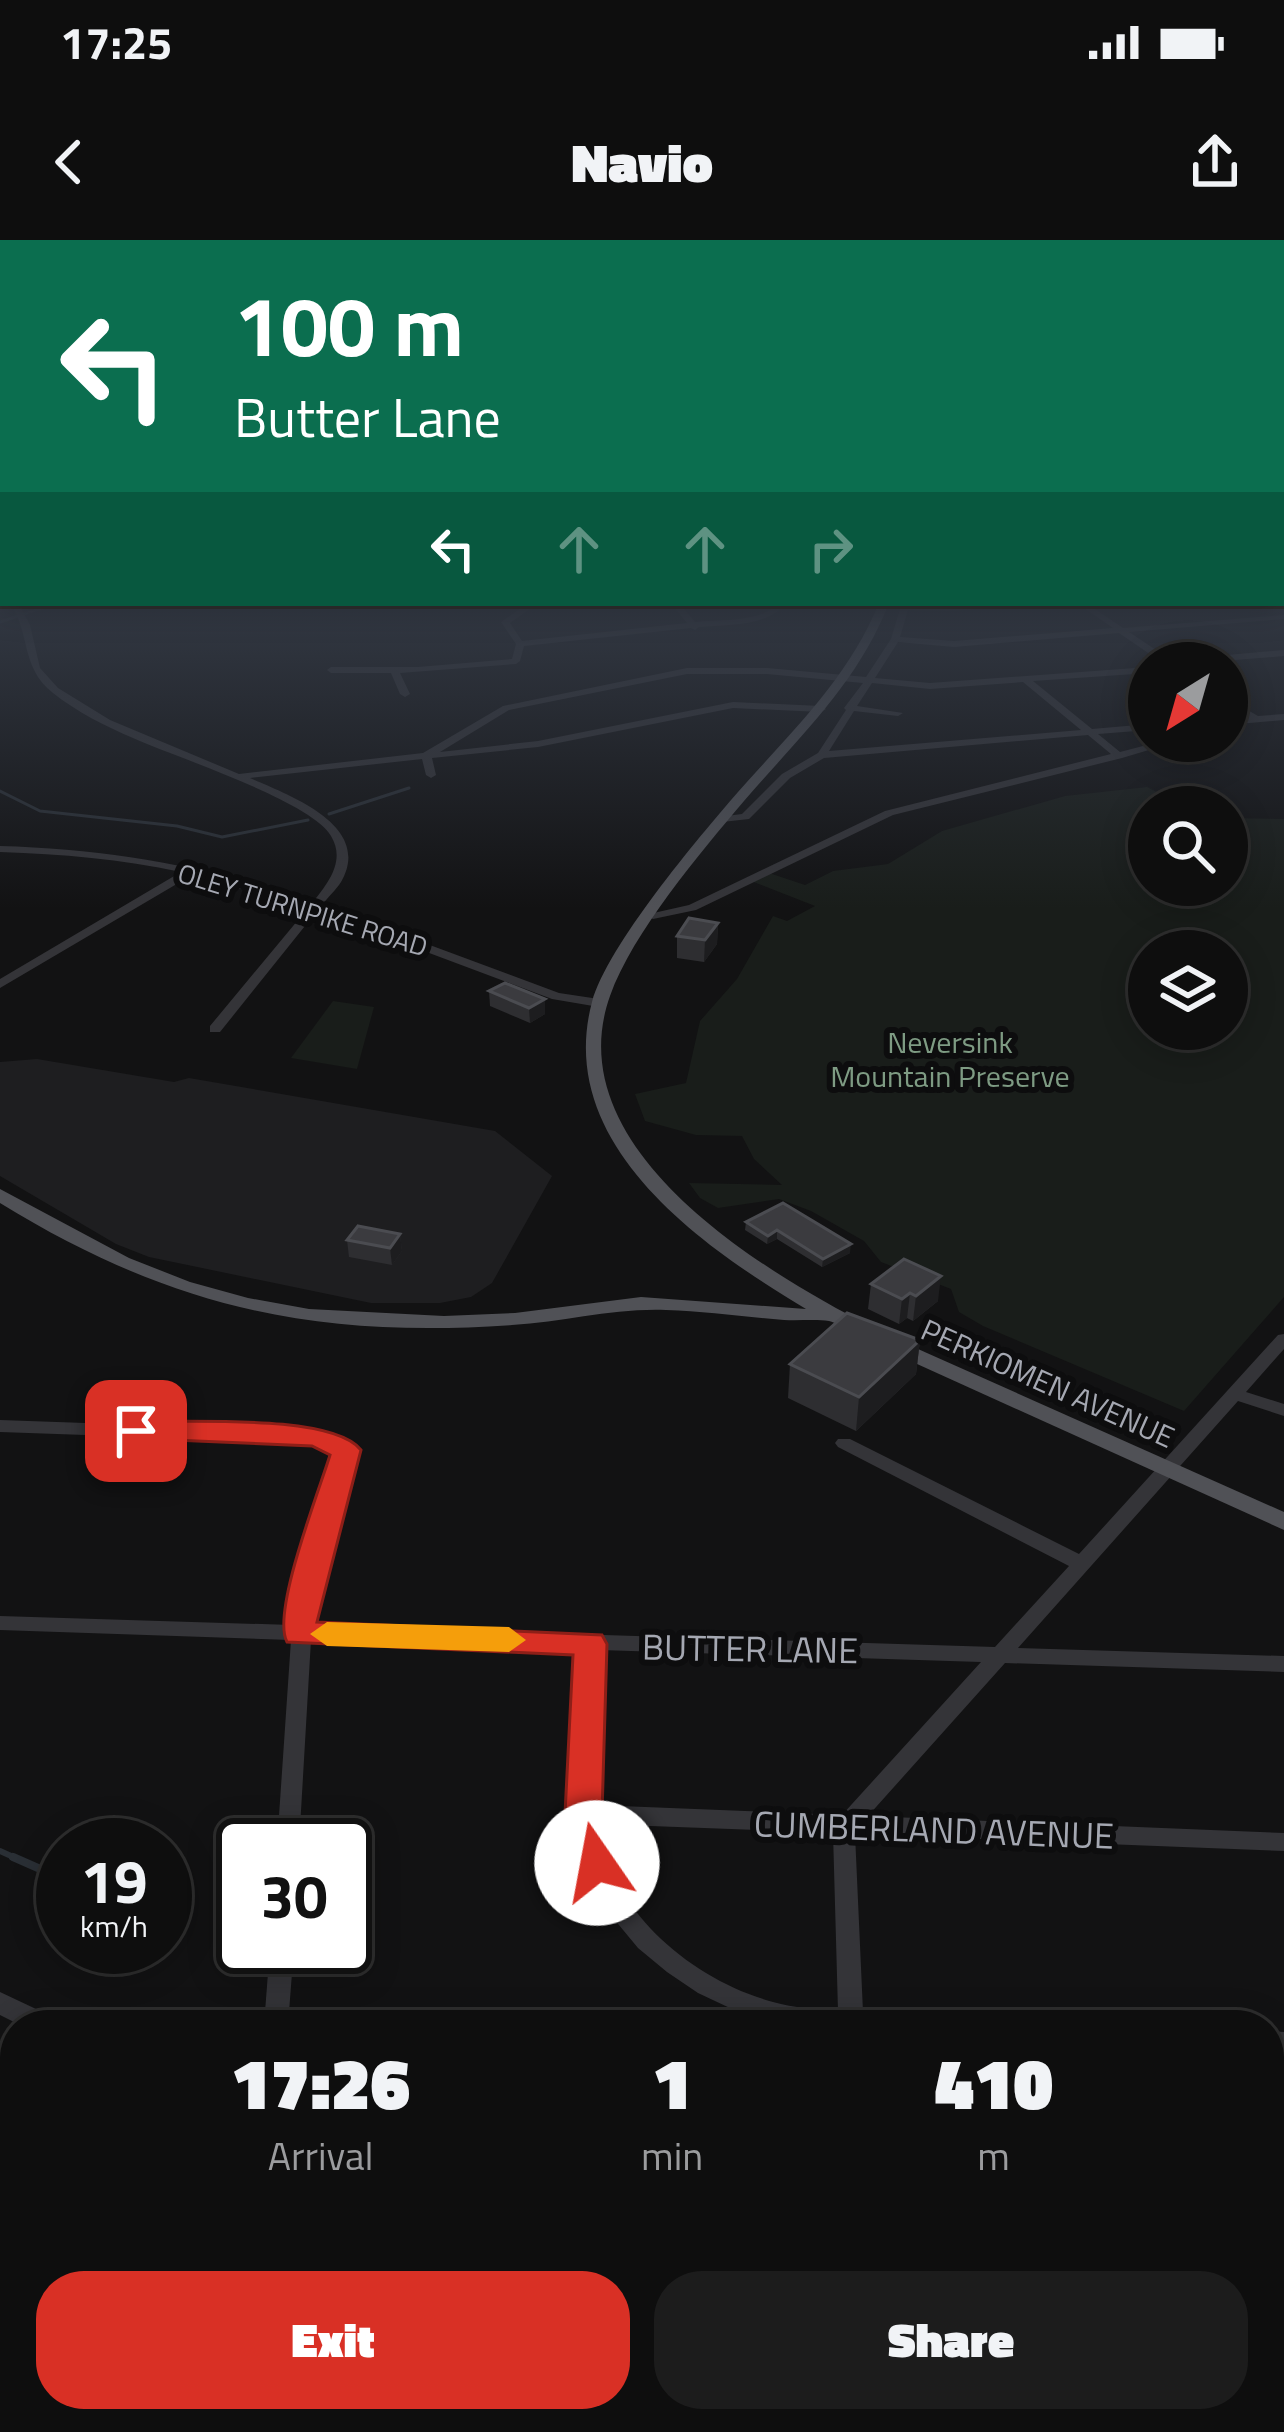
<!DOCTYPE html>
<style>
body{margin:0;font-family:"Titillium Web",sans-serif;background:#1c1c1c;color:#f1f3f6;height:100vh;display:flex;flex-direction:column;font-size:45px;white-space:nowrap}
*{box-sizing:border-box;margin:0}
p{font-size:39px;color:#9b9c9e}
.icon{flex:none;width:66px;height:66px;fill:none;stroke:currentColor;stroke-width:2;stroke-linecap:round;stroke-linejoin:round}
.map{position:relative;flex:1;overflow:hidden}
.side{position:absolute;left:0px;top:1770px;width:1284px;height:423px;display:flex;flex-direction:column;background:#0e0e0e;border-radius:48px 48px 0 0;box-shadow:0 6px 30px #0003,0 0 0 3px #2e2e2e}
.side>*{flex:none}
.banner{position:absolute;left:0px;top:0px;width:1284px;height:366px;box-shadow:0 6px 30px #0003,0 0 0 3px #2e2e2e;background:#0b6e4f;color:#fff;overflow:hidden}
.needle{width:78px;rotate:217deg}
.controls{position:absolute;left:1128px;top:402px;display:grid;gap:24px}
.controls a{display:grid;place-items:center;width:120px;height:120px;border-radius:50%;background:#0e0e0e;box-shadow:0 6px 30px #0003,0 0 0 3px #2e2e2e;font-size:60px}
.speed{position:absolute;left:36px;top:1578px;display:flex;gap:24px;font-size:60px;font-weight:700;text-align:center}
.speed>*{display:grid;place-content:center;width:156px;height:156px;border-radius:50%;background:#0e0e0e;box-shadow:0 6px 30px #0003,0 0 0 3px #2e2e2e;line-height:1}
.speed small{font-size:30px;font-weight:400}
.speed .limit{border:6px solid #111;border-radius:18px;background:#fff;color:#111}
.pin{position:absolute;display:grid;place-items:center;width:102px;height:102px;color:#fff;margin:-51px;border-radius:24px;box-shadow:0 6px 18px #0006}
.me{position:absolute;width:132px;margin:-66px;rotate:348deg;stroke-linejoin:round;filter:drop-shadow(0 0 9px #0008)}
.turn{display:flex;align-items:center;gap:42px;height:252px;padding:0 36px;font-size:54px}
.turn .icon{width:156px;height:156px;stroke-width:2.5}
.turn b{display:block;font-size:84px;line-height:102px}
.lanes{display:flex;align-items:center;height:114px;padding:0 36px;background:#0003;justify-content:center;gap:60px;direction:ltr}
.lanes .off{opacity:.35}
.eta{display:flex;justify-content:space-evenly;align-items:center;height:204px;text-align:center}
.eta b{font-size:72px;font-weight:800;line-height:84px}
.cta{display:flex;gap:24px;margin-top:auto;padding:24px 36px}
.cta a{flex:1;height:138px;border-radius:48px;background:#d93025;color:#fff;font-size:48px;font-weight:800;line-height:138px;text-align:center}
.cta a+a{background:#1c1c1c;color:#f1f3f6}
.status{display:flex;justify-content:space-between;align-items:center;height:84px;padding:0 60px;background:#0e0e0e;direction:ltr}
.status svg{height:33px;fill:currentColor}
header{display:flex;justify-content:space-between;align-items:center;height:156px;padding:0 36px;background:#0e0e0e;font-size:54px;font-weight:800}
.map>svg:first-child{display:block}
.built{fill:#1e1e20}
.green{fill:#191d1a;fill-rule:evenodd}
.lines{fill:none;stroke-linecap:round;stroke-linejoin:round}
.stream-far2{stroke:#2a2f35;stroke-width:3}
.stream-far1{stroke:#2a2f35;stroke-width:6}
.stream{stroke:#2a2f35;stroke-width:8}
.minor{fill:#343438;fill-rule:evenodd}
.major{fill:#505156;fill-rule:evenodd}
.wall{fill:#2e2e31}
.shaded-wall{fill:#1d1d1f}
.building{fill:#3b3b3f;stroke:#4b4c51;stroke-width:3}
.route{fill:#d93025;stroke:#8d1f18;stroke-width:3}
.slow{fill:#f59e0b}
.labels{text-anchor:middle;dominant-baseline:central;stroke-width:12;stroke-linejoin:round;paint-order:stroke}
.far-street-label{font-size:27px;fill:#a5a8b2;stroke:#0d0d0e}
.park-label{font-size:30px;fill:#7e9b83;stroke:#0d0d0e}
.street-label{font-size:30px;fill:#a5a8b2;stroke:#0d0d0e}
.near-street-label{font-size:36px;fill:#a5a8b2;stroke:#0d0d0e}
</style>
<div class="status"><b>17:25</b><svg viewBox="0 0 49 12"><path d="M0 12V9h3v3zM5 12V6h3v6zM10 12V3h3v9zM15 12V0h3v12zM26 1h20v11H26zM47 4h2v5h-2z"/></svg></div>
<header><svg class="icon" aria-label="back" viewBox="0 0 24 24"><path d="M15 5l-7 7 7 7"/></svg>Navio<svg class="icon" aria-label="share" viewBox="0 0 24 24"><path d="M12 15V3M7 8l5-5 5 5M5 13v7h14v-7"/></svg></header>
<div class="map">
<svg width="1284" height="2192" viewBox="0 0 1284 2192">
<rect width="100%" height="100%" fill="#121213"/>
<polygon class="built" points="37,819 174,842 189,838 495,891 552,936 492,1043 471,1057 440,1063 371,1063 149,1017 116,1004 0,936 0,822"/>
<g class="green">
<path d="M1147 547 1186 567H1149V645H1227V578L1284 579V1057L1184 1171 983 1086 959 1072 951 1049 881 1022 864 1001 811 971 779 959 718 968 700 958 689 943 782 945 754 919 742 896 696 895 645 881 635 854 686 843 700 781 737 739 773 676 787 681 815 666 751 641 769 633 805 645 833 631 888 624 942 591 1065 556ZM1149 711H1227V789H1149Z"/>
<polygon points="333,761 374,767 357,829 291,818"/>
<polygon points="15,1971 15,2178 222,2178 221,2192 0,2192 0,1972"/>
</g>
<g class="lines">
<g class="stream-far2">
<polyline points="0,382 57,363"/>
<polyline points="0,551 40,571 177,586 222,597 308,580"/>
<polyline points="329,574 409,548"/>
</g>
<polyline class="stream-far1" points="0,1611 20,1620"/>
<polyline class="stream" points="13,1617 63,1639"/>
<g class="minor">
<path d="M10 363H18L30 385 40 428 58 448 110 480 239 534 423 513 503 466 687 428H767L866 437 891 399 900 369 816 365 812 363H910L948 367 1049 363 1045 365 948 371 908 370 900 397 954 401 1113 388 1077 363H1086L1123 388 1284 375V379L1129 392 1171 420 1284 410V416L1198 423H1163L1119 393 954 407 898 402 875 438 930 443 1149 427V433L1033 441 1092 489 1149 484V490L1098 494 1120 512 1162 501H1179L1122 518 893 575 696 670 653 679 647 676 649 674 689 665 885 571 1111 514 1088 495 824 518 790 538 749 579 722 582 718 581V577L742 574 782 534 818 513 846 470 844 468 863 443 767 434H687L509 470 440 512 538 501 733 462 821 466 826 469 821 472 733 468 538 507 432 518 436 535 431 538 426 535 422 519 250 538C288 555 374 585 341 642 336 650 328 657 322 665L559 753 599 759 605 763 599 767 552 759 317 671 220 792H210V786L308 668 192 635 0 748V739L181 632C121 619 62 614 0 612V606C111 609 208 627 313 662 328 643 346 621 331 596 311 561 175 517 133 498 105 486 77 472 53 453 20 427 31 394 10 363ZM1023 442 1081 490 829 511 854 471 898 476 903 473 857 466 872 443 930 449Z"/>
<path d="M522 363H589L531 368 510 383 522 401 687 383 671 363H679L695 382C720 379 761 383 778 363H786C768 387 727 384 699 387L695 390 691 388 524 406 520 421 516 424 400 433 410 454 405 457 400 454 391 433H331L327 430 331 427H418L512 419 516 404 501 382 524 366Z"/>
<polygon points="1227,458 1258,476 1284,474 1284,480 1227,485 1227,479 1247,477 1227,465"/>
<path d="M1284 1094V1109L1246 1152 1284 1164V1176L1238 1161 1018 1408 1284 1416V1432L1005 1423 868 1576 1284 1593V1611L855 1594 863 1772 893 1777 896 1785H778L732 1769 698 1753 667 1732 638 1708 614 1679 591 1641 578 1606 572 1574 580 1409 311 1400 299 1605H277L291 1400 0 1390V1376L292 1385 293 1361 336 1214 314 1203 0 1192V1180L317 1191 352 1207 355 1211 313 1361 311 1386 995 1407 1069 1326 838 1207 835 1203 838 1199H850L1079 1314 1278 1095ZM600 1410 981 1422 842 1575 595 1565ZM597 1584 833 1593 838 1771C817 1769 794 1768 773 1762 690 1739 611 1671 597 1584Z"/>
<polygon points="270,1707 294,1707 288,1785 264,1785"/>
<polygon points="0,1752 53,1777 56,1785 20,1785 0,1775"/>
<polygon points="1269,1791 1284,1792 1284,1814 1269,1813"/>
<polygon points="15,1936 15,1962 0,1963 0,1937"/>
<polygon points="1269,2038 1284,2039 1284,2067 1269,2066"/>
<polygon points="238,2178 266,2178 266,2192 236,2192"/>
<polygon points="857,2178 885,2178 887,2192 857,2192"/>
</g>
<g class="major">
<path d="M879 363H889C858 443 799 497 744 561 700 613 633 692 610 756 556 908 761 1030 870 1086L873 1091 870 1096C852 1099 845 1085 829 1081 816 1079 798 1081 784 1080 744 1077 705 1071 666 1070 613 1068 564 1082 512 1085 314 1099 169 1067 0 963V949L129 1018 190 1042 248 1058 309 1069 444 1076 515 1073 641 1057 806 1069C701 1006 554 904 592 762 607 706 698 598 738 552 791 492 848 439 879 363Z"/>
<polygon points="891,1097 1284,1272 1284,1290 884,1109 880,1104"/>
</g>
</g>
<g class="wall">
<polygon points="718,683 717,704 704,722 677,718 677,696"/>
<polygon points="489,751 545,759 545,774 530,783 490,766"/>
<polygon points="746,982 850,1013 822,1027 777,999 767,1004 745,990"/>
<polygon points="400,994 402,1011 392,1025 349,1017 347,1000"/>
<polygon points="904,1019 938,1061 913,1081 907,1078 899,1084 868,1069 871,1044"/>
<polygon points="920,1100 916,1134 856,1191 788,1158 790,1124"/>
</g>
<g class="shaded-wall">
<polygon points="718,683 717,704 704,722 705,700"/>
<polygon points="545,759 545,774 530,783 529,768"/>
<polygon points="777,990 777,999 767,1004 768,996"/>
<polygon points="400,994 402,1011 392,1025 390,1008"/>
<polygon points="851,1004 850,1013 822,1027 823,1019"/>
<polygon points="941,1036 938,1061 913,1081 916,1056"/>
<polygon points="910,1053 907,1078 899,1084 902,1059"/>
<polygon points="920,1100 916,1134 856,1191 859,1157"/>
</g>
<g class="building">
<polygon points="689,678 718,683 705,700 677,696"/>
<polygon points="505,743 545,759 529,768 489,751"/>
<polygon points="783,963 851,1004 823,1019 777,990 768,996 746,982"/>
<polygon points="358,986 400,994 390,1008 347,1000"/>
<polygon points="904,1019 941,1036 916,1056 910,1053 902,1059 871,1044"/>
<polygon points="847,1073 920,1100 859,1157 790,1124"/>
</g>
<linearGradient id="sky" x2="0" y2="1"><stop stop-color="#0a0a0a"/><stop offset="0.54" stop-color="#333944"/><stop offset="1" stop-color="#333944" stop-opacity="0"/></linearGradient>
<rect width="1284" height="669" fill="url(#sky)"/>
<path class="route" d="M136 1181C184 1183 332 1173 361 1210L317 1382 602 1395 607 1404 602 1574 615 1623 610 1634 597 1639 583 1634 565 1574 573 1415 287 1402C271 1373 319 1251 330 1215L312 1206 126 1198 121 1191Z"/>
<polygon class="slow" points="327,1382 509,1387 526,1400 509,1412 327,1406 310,1394"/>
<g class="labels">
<g class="far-street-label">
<text transform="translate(303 669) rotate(17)">OLEY TURNPIKE ROAD</text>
</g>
<g class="park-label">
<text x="950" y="802">Neversink<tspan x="950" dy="34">Mountain Preserve</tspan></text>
</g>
<g class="street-label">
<text transform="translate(1048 1143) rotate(24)">PERKIOMEN AVENUE</text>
</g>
<g class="near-street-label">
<text transform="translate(750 1408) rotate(1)">BUTTER LANE</text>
<text transform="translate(934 1589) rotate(2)">CUMBERLAND AVENUE</text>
</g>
</g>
</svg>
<div class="controls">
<a><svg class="needle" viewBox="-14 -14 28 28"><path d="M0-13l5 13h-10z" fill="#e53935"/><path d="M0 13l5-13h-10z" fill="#9b9c9e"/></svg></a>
<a><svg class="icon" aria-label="search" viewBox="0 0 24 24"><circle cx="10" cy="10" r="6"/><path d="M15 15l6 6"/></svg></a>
<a><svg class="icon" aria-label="layers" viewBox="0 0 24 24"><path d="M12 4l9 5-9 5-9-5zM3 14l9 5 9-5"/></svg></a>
</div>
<div class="speed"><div>19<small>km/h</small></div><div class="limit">30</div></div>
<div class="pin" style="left:136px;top:1191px;background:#d93025"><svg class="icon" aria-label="arrive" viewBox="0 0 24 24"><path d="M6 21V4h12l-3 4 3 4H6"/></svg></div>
<svg class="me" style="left:597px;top:1623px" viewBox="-20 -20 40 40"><circle r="19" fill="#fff"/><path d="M0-13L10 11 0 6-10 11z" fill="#d93025"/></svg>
<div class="banner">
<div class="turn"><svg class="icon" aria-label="left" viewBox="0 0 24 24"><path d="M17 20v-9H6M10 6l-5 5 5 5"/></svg><div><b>100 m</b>Butter Lane</div></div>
<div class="lanes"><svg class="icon" aria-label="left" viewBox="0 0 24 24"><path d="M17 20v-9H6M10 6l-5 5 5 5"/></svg><svg class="icon off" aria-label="ahead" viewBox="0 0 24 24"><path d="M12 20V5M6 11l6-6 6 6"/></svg><svg class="icon off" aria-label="ahead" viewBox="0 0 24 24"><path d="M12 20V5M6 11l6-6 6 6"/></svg><svg class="icon off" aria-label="right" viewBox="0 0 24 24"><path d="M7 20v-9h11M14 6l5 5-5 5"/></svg></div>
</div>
<section class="side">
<div class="eta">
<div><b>17:26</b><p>Arrival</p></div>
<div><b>1</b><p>min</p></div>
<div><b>410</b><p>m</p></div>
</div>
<div class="cta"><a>Exit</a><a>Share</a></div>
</section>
</div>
